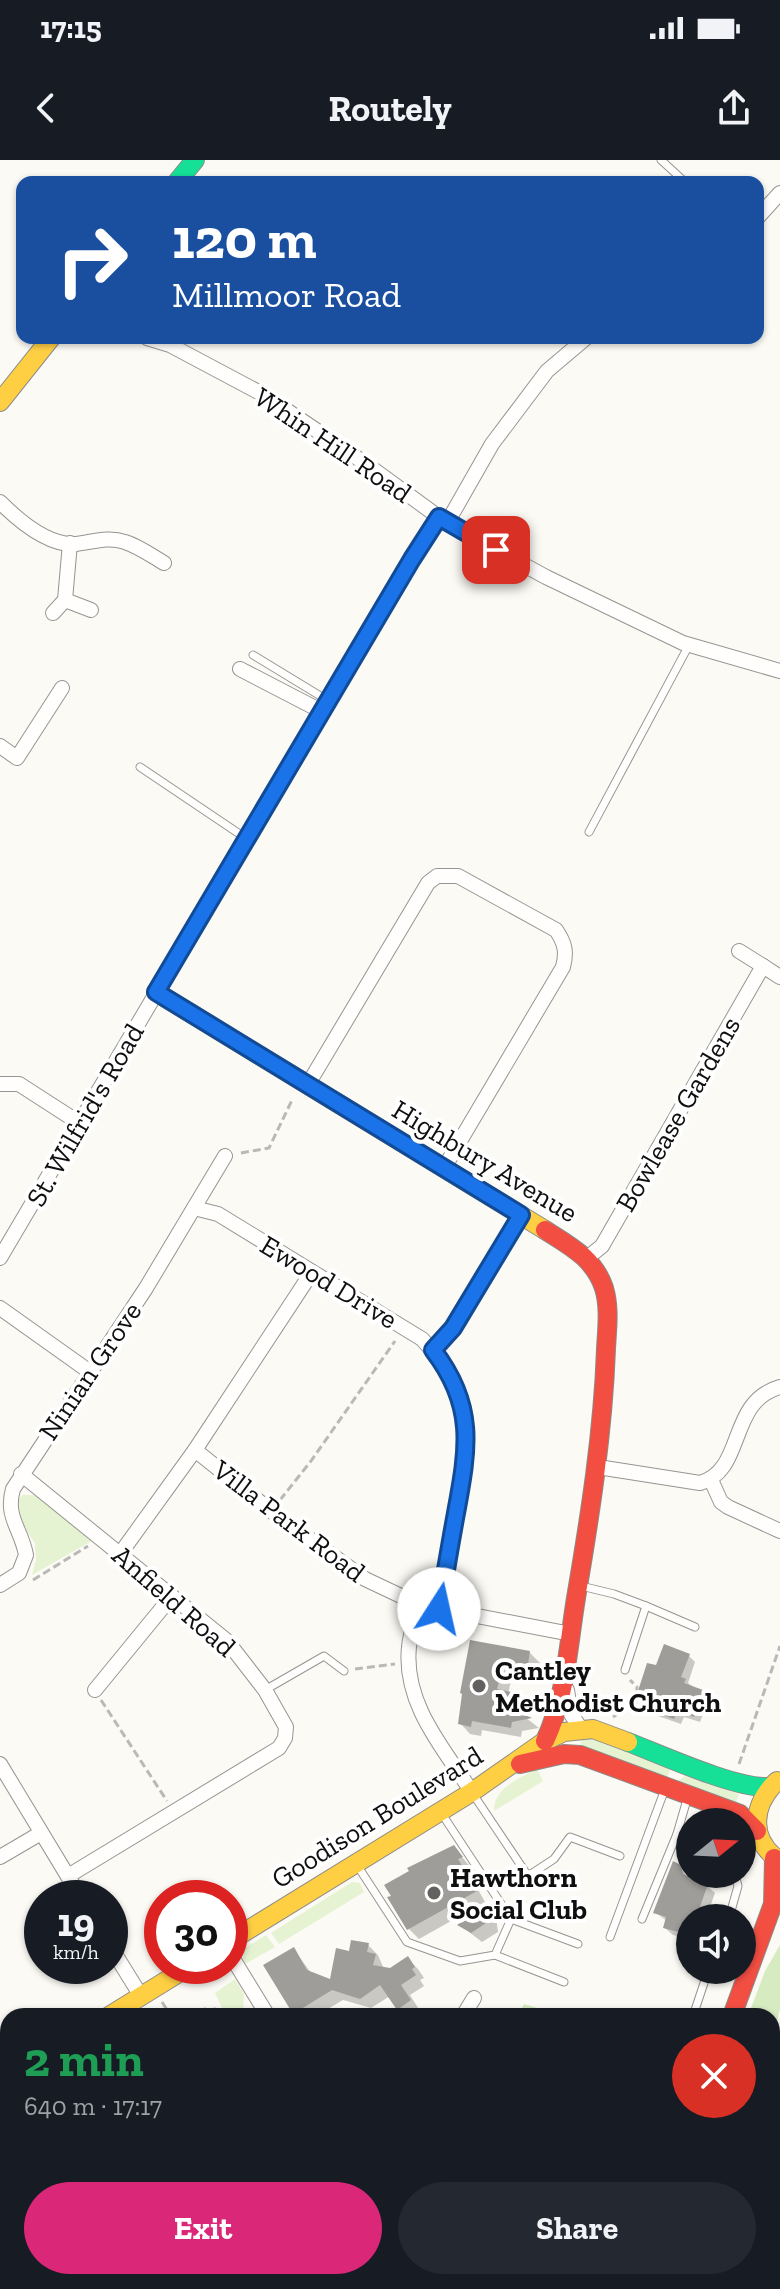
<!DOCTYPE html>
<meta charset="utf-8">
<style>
body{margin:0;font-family:"Zilla Slab",serif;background:#242831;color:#f1f3f6;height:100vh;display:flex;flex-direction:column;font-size:30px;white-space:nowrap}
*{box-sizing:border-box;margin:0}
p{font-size:26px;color:#9ea1a6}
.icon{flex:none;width:44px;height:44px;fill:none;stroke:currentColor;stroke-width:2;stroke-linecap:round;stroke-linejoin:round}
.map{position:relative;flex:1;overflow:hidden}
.panel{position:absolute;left:0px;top:1848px;width:780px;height:282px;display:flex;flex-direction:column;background:#171b24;border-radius:24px 24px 0 0;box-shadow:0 2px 6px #0004}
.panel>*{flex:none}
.guide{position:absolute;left:16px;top:16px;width:748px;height:168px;border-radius:16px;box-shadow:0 2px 6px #0004;background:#1a4fa0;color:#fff;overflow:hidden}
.needle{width:52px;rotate:72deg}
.buttons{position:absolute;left:676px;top:1648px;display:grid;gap:16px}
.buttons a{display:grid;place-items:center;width:80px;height:80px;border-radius:50%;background:#171b24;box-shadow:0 2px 6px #0004;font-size:40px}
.speed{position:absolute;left:24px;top:1720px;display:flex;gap:16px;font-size:40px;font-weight:700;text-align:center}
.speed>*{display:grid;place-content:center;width:104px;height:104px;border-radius:50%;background:#171b24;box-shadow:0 2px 6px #0004;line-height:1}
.speed small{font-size:20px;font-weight:400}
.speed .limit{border:12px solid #d22;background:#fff;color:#111}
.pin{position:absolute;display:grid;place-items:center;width:68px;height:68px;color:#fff;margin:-34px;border-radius:16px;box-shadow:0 4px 12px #0006}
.me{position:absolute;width:88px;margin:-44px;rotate:10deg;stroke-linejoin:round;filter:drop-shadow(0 0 6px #0008)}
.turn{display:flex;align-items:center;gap:28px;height:168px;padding:0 24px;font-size:36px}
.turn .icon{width:104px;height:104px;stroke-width:2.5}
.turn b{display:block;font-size:56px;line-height:68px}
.round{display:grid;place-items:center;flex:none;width:84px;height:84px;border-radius:42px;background:#242831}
.head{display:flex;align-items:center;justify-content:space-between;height:136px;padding:0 24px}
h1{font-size:48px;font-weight:700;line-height:60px;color:#1e9e55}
.primary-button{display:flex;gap:16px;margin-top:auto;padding:16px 24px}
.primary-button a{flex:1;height:92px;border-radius:48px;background:#db2777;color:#fff;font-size:32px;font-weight:700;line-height:92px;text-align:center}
.primary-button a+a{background:#242831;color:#f1f3f6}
.status{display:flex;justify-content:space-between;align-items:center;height:56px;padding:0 40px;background:#171b24;direction:ltr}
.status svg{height:22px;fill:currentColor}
header{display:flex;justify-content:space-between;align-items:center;height:104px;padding:0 24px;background:#171b24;font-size:36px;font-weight:700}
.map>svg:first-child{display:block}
.green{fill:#e5f3d2}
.forest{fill:#d6ebc0}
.shadow{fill:#0003}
.building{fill:#9f9d99}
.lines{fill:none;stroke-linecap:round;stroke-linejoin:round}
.lane-casing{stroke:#969592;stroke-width:9}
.street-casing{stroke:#969592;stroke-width:16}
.fast-casing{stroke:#8c8b89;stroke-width:20}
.slow-casing{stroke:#8c8b89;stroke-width:20}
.jam-casing{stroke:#8c8b89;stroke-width:20}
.path{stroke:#b9b9b8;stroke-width:3;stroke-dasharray:8 4;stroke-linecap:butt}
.lane{stroke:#fffefd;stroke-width:7}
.street{stroke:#fffefd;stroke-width:14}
.fast{stroke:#16e098;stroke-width:18}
.slow{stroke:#ffcf43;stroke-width:18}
.jam{stroke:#f24e42;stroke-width:18}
.route-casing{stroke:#114b97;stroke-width:20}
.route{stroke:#1a73e8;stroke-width:14}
.poi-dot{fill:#62615f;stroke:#fff;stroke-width:3}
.labels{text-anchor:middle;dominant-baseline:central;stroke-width:8;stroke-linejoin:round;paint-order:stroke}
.street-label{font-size:28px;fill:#0f0f0f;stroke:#fff}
.poi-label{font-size:28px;font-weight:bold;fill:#0f0f0f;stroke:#fff;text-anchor:start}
</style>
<div class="status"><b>17:15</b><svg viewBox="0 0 49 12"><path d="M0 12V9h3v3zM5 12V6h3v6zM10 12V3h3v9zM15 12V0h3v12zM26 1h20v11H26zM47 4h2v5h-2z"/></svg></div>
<header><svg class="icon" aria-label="back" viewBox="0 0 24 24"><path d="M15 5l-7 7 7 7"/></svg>Routely<svg class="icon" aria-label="share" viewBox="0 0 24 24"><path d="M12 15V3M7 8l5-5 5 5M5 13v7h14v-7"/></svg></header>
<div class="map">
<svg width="780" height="2129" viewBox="0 0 780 2129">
<rect width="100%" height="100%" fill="#fcfaf4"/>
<g class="green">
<polygon points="22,1335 37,1335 95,1379 32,1415 36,1400 35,1383 25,1369 17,1342"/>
<polygon points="588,1577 666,1605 670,1610 668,1616 663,1619 579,1591 582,1578"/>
<path d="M537 1609 543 1621 494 1651C494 1627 519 1619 537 1609Z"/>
<polygon points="685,1616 739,1634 735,1646 679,1625 679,1620"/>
<polygon points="352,1722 360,1723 364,1732 279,1784 271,1773"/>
<polygon points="266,1775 275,1787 245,1804 243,1799 245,1788"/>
<polygon points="235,1819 244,1834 243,1855 226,1856 215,1833"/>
<polygon points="8,2041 8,2122 109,2122 113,2129 0,2129 0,2046"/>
<polygon points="131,2122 170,2122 166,2129 120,2129"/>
</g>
<g class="forest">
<polygon points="780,1785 780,1849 772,1884 772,1856 748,1856 765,1811"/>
<polygon points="524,1844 563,1856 518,1856"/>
<polygon points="332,2122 622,2122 620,2129 329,2129"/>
<polygon points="649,2122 711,2122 709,2129 647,2129"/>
</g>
<g class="shadow">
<polygon points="472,1483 530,1493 540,1503 537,1520 512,1516 508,1534 526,1549 525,1557 539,1568 522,1571 521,1577 482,1570 481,1576 470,1574 460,1563"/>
<polygon points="689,1496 695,1502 688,1523 709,1538 700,1562 684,1557 681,1564 655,1555 648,1549 651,1538 640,1531 657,1507"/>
<polygon points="454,1687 471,1708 467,1710 485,1742 419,1779 409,1769"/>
<polygon points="679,1706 688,1718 707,1726 715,1733 706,1758 690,1758 690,1779 673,1775 665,1768 667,1761 655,1752"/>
<polygon points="487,1748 496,1757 498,1772 482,1782 460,1765"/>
<polygon points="368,1785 378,1795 384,1809 390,1811 408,1799 418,1809 424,1818 420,1820 424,1826 410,1835 420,1851 413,1856 405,1856 390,1836 371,1848 343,1840 316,1856 298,1856 295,1853 293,1789 312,1814 331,1822 351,1793"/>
<polygon points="205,1847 208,1851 215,1847 223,1856 191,1856"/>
</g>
<g class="building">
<polygon points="470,1480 530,1491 527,1511 503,1507 497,1529 511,1532 512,1536 517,1537 514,1550 532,1558 512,1562 511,1568 472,1561 471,1567 458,1564 462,1534 460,1533"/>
<polygon points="664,1484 690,1494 681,1517 686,1519 684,1523 703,1530 694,1557 677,1551 674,1559 646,1549 650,1533 638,1531 647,1503 656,1505"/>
<polygon points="454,1685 463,1697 458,1699 477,1731 407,1770 387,1737 391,1736 384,1725 409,1711 407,1708"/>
<polygon points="673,1701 681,1705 683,1714 708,1724 696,1758 690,1758 690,1775 663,1768 666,1757 653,1753"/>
<polygon points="487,1745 489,1761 471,1773 457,1765"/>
<polygon points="351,1780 369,1783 367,1792 376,1794 373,1805 390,1808 408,1796 415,1807 412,1809 416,1815 401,1825 411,1840 397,1850 380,1825 360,1839 332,1830 293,1854 263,1805 294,1787 307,1810 330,1819 336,1788 349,1791"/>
</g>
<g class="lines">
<defs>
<g id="lane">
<polyline points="661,0 685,22"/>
<polyline points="253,495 327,540"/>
<polyline points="140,607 247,679"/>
<polyline points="589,672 689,485"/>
<polyline points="581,1426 614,1434 646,1446 625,1510"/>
<polyline points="646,1446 695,1467"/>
<polyline points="265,1530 324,1496 344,1511"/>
<polyline points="473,1634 528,1716 554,1699 570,1677 620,1696"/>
<polyline points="688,1636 677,1674 690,1680"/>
<polyline points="442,1654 511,1759"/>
<polyline points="357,1705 407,1782 460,1801 495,1795 511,1759 578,1784"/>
<polyline points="729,1758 738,1726 735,1714"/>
<polyline points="642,1759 677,1674"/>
<polyline points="610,1777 665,1629"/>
<polyline points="495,1795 564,1822"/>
<polyline points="301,1856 307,1853 310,1856"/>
<polyline points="693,1856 706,1817 714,1810"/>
<polyline points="285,2129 288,2124 296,2129"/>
</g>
<g id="street">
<polyline points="758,57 780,33"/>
<polyline points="147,178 170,185 264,235 366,304 447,363 546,417 683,483 780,511"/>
<path d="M0 342C18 360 48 386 76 384 93 382 108 376 125 382 138 386 152 396 164 403"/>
<polyline points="447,363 492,284 547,211 586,178"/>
<polyline points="65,440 70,383"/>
<polyline points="53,453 65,440 91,450"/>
<polyline points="240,509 323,552"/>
<polyline points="0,586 17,598 62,528"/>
<polyline points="739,791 763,806"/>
<polyline points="0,924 19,924 81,964"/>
<path d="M307 926 428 723 437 716H458L556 770C565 783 567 792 563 807L444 1008"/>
<polyline points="194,1048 218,1054 404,1168 422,1179 445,1205 463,1251 467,1273 467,1289 439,1449"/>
<polyline points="0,1098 412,399 439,357"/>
<polyline points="587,1098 602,1086 763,806 780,817"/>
<polyline points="0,1148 90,1212"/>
<polyline points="433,1190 453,1168 521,1055"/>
<polyline points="195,1290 271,1351 365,1419 420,1445 571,1474"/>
<path d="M598 1307 700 1323C746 1310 727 1242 780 1227"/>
<polyline points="21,1314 227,1481 265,1530 286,1567 285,1578 279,1588 68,1716"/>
<polyline points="711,1320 721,1342 728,1347 780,1371"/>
<polyline points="120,1394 195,1290 312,1112"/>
<path d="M0 1425 19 1413 26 1395C21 1368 5 1357 13 1329L146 1128 225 996"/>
<path d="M420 1445C416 1458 410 1473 409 1487 403 1543 443 1588 472 1632"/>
<polyline points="95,1530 172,1436"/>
<polyline points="567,1530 571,1554 581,1569"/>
<polyline points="0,1604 81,1738"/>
<polyline points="0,1697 41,1673"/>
<polyline points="110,1786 141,1836"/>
<polyline points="230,1794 268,1856"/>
<polyline points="463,1856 474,1838"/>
<polyline points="246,2122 258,2129"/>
</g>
<g id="fast">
<polyline points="177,22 195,0"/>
<path d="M628 1582C662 1595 736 1629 769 1627"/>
</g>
<g id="slow">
<polyline points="0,242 51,178"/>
<polyline points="156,832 545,1070"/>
<path d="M777 1621C751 1646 749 1680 780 1701"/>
<polyline points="230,1781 472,1632 545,1581 564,1572 593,1569 628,1582"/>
<polyline points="109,1856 190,1806"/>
<polyline points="0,1923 8,1918"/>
</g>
<g id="jam">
<path d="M545 1070C570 1086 594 1098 604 1128 610 1148 607 1169 606 1189 603 1273 590 1356 576 1438 568 1487 566 1536 545 1581"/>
<polyline points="520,1604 564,1594 580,1595 740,1654 757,1671"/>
<polyline points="732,1856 773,1744 774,1698"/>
<polyline points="634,2129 636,2122"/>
</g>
</defs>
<use href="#lane" class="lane-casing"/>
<use href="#street" class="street-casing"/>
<use href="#fast" class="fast-casing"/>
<use href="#slow" class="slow-casing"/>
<use href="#jam" class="jam-casing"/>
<g class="path">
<polyline points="241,993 269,988 293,938"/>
<polyline points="280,1340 311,1301 395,1181"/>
<polyline points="33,1420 88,1386"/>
<polyline points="355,1509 395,1504"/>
<polyline points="101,1540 167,1641"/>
<polyline points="613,1557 636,1543 637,1527 630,1520"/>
<polyline points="739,1604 780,1486"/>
<polyline points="162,1842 171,1856"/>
<polyline points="2,1940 8,1951"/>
<polyline points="0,2041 8,2036"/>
<polyline points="112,2122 116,2128 126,2122"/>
</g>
<use href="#lane" class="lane"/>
<use href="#street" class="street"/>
<use href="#fast" class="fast"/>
<use href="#slow" class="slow"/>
<use href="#jam" class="jam"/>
</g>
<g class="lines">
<defs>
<path id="route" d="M439 1449C445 1417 450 1385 456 1353 468 1288 476 1246 433 1190L453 1168 521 1055 156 832 412 399 439 357 496 390"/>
</defs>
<use href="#route" class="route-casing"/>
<use href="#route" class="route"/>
</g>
<g class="poi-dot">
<circle cx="479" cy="1526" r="8"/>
<circle cx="434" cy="1733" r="8"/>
</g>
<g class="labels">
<g class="street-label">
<text transform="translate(333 285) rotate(34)">Whin Hill Road</text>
<text transform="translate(678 954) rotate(-60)">Bowlease Gardens</text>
<text transform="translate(85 955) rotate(-60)">St. Wilfrid's Road</text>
<text transform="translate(485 1001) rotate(31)">Highbury Avenue</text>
<text transform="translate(329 1122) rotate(31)">Ewood Drive</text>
<text transform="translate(90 1211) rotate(-56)">Ninian Grove</text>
<text transform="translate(289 1361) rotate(37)">Villa Park Road</text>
<text transform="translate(174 1441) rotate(41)">Anfield Road</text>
<text transform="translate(377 1657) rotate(-32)">Goodison Boulevard</text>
</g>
<g class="poi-label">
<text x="495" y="1510">Cantley<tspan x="495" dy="32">Methodist Church</tspan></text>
<text x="450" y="1717">Hawthorn<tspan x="450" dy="32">Social Club</tspan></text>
</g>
</g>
</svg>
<div class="buttons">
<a><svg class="needle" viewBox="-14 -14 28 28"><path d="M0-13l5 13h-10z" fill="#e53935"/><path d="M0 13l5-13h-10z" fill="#9ea1a6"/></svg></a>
<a><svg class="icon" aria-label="sound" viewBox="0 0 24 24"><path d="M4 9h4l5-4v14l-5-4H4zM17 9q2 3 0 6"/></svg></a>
</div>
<div class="speed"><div>19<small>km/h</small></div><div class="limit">30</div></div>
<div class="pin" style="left:496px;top:390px;background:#d93025"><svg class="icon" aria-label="arrive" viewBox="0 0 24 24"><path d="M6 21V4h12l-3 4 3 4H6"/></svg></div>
<svg class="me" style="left:439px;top:1449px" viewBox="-20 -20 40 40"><circle r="19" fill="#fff"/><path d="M0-13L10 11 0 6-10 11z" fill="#1a73e8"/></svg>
<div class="guide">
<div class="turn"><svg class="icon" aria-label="right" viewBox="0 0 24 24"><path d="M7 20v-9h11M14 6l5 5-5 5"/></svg><div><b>120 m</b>Millmoor Road</div></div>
</div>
<section class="panel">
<div class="head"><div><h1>2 min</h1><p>640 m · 17:17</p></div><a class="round" style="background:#d93025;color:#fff"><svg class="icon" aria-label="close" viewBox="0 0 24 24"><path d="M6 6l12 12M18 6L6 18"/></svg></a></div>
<div class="primary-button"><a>Exit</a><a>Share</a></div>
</section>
</div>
